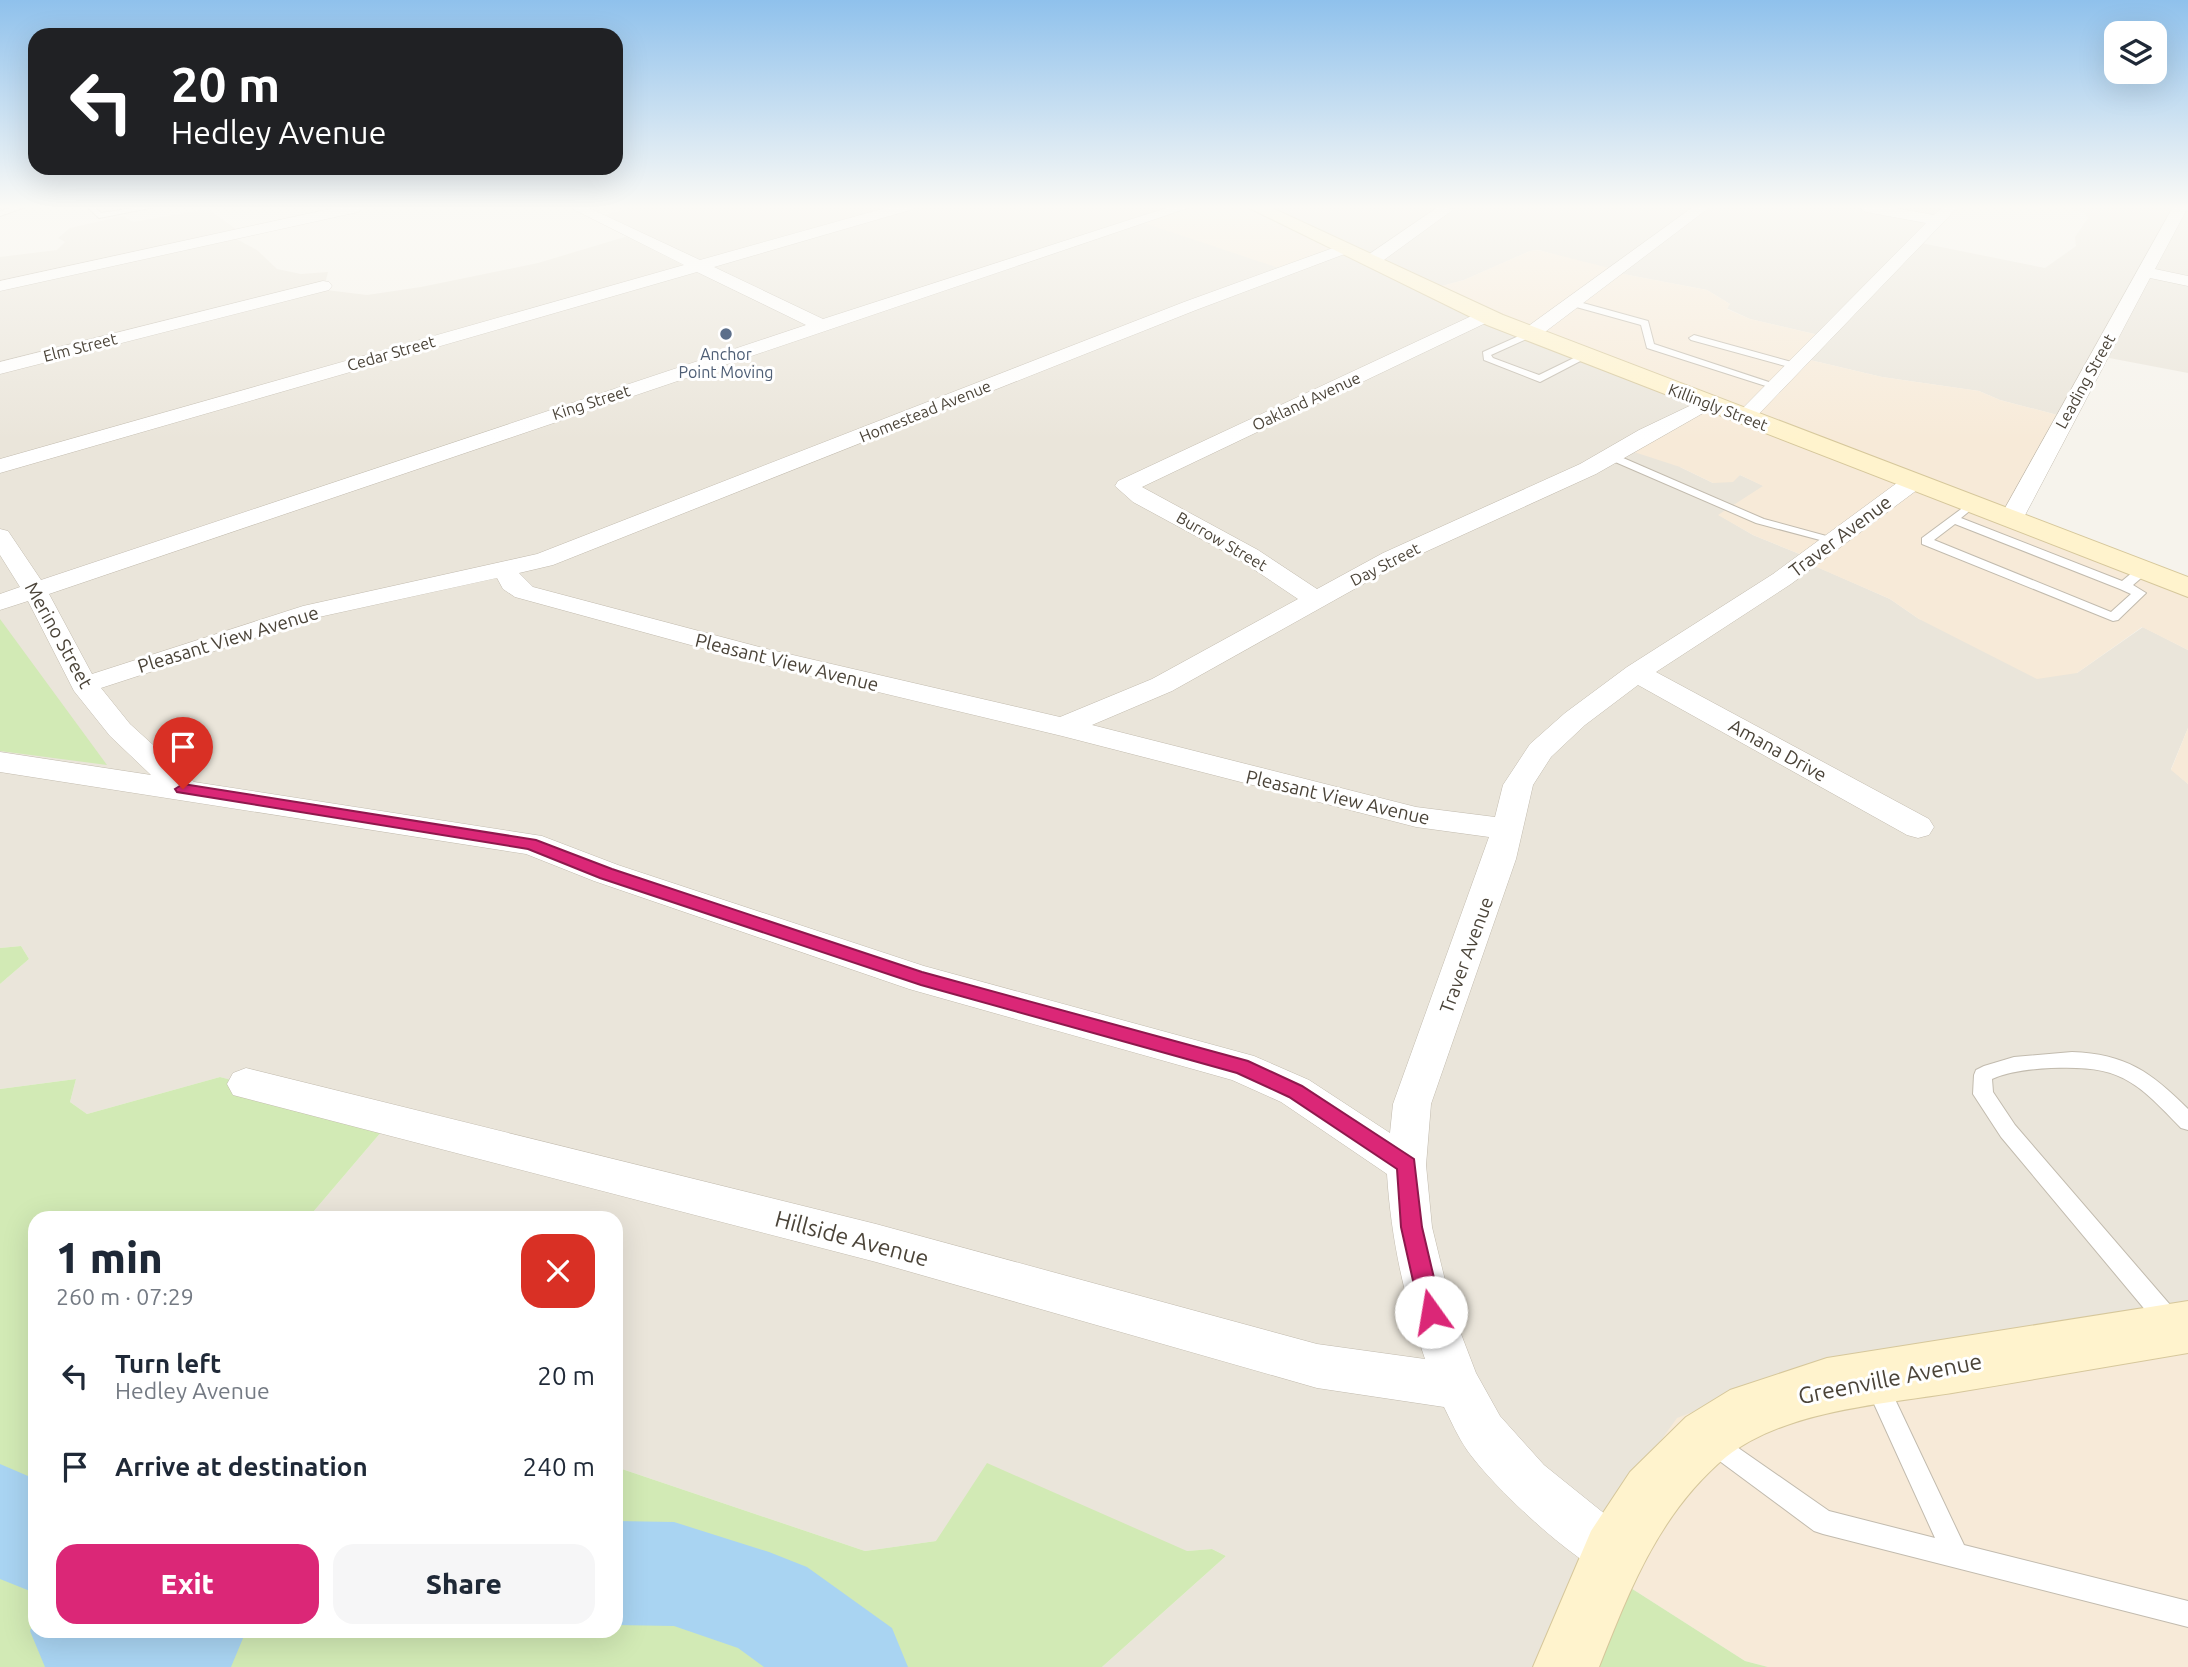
<!DOCTYPE html>
<meta charset="utf-8">
<style>
body{margin:0;font-family:Ubuntu,sans-serif;background:#f6f6f7;color:#1f2937;height:100vh;display:flex;flex-direction:column;font-size:26px;white-space:nowrap}
*{box-sizing:border-box;margin:0}
p{font-size:23px;color:#747a83}
.icon{flex:none;width:38px;height:38px;fill:none;stroke:currentColor;stroke-width:2;stroke-linecap:round;stroke-linejoin:round}
.map{position:relative;flex:1;overflow:hidden}
.side{position:absolute;left:28px;top:1211px;width:595px;height:427px;display:flex;flex-direction:column;background:#fff;border-radius:21px;box-shadow:0 7px 28px #0002}
.side>*{flex:none}
.top-card{position:absolute;left:28px;top:28px;width:595px;height:147px;border-radius:21px;box-shadow:0 7px 28px #0002;background:#202124;color:#fff;overflow:hidden}
.fabs{position:absolute;left:2104px;top:21px;display:grid;gap:14px}
.fabs a{display:grid;place-items:center;width:63px;height:63px;border-radius:14px;background:#fff;box-shadow:0 7px 28px #0002;font-size:35px}
.pin{position:absolute;display:grid;place-items:center;width:60px;height:60px;color:#fff;margin:-72px -30px;border-radius:50% 50% 50% 0;rotate:-45deg;box-shadow:0 0 7px #0007}
.pin .icon{rotate:45deg}
.me{position:absolute;width:77px;margin:-38px;rotate:347deg;stroke-linejoin:round;filter:drop-shadow(0 0 5px #0008)}
.turn{display:flex;align-items:center;gap:24px;height:147px;padding:0 28px;font-size:32px}
.turn .icon{width:91px;height:91px;stroke-width:2.5}
.turn b{display:block;font-size:49px;line-height:60px}
.round{display:grid;place-items:center;flex:none;width:74px;height:74px;border-radius:21px;background:#f6f6f7}
.overview{display:flex;align-items:center;justify-content:space-between;height:119px;padding:0 28px}
h1{font-size:42px;font-weight:800;line-height:52px}
.action{display:flex;gap:14px;margin-top:auto;padding:14px 28px}
.action a{flex:1;height:80px;border-radius:21px;background:#db2777;color:#fff;font-size:28px;font-weight:800;line-height:80px;text-align:center}
.action a+a{background:#f6f6f7;color:#1f2937}
ul{padding:0;list-style:none}
li{display:flex;align-items:center;gap:21px;height:91px;padding:0 28px}
li div{flex:1}
li b{display:block;font-size:26px}
li em{font-style:normal}
.map>svg:first-child{display:block}
.residential{fill:#eae5da}
.commercial{fill:#f7ead8}
.green{fill:#d2eab5}
.lines{fill:none;stroke-linecap:round;stroke-linejoin:round}
.river{fill:#a9d4f2;fill-rule:evenodd}
.lane-casing{stroke:#c2bbae;stroke-width:2}
.street-casing{stroke:#c2bbae;stroke-width:1}
.secondary-casing{stroke:#d6c79b;stroke-width:2}
.lane{fill:#fff;fill-rule:evenodd}
.street{fill:#fff;fill-rule:evenodd}
.secondary{fill:#fff3cd;fill-rule:evenodd}
.route{fill:#db2777;stroke:#8e194d;stroke-width:2}
.service-dot{fill:#5c6f8a;stroke:#fff;stroke-width:2.5}
.labels{text-anchor:middle;dominant-baseline:central;stroke-width:6;stroke-linejoin:round;paint-order:stroke}
.far-street-label{font-size:16px;fill:#4b4439;stroke:#fff}
.far-service-label{font-size:16px;fill:#4e5e75;stroke:#fff}
.street-label{font-size:19px;fill:#4b4439;stroke:#fff}
.near-street-label{font-size:23px;fill:#4b4439;stroke:#fff}
</style>
<div class="map">
<svg width="2188" height="1667" viewBox="0 0 2188 1667">
<rect width="100%" height="100%" fill="#f6f3ec"/>
<polygon class="residential" points="637,207 1185,207 1146,219 1343,249 1256,207 1952,207 1921,243 2045,268 2076,246 2075,237 2088,218 2084,213 2067,207 2188,207 2188,373 2104,357 2065,417 2000,400 1979,391 1882,377 1810,360 1823,336 1750,319 1726,308 1730,304 1707,290 1618,273 1539,250 1530,251 1464,280 1431,289 1707,405 1680,467 1713,483 1740,475 1764,486 1719,515 1753,535 1802,555 1806,562 1890,599 1919,619 2077,673 2143,627 2188,650 2188,728 2171,769 2188,784 2188,1315 1840,1363 1538,1667 1102,1667 1226,1556 1212,1549 1187,1551 936,1541 865,1551 616,1467 616,1218 308,1218 388,1124 220,1077 87,1114 70,1102 76,1079 0,1089 0,984 29,959 21,946 0,948 0,257 57,250 65,242 58,238 70,228 123,216 133,222 208,209 240,232 231,236 257,250 277,269 301,274 328,272 325,284 318,289 367,295 421,287 538,263 628,236 594,217"/>
<g class="commercial">
<polygon points="1185,207 1256,207 1344,249 1285,270 1141,222"/>
<polygon points="1538,250 1613,269 1618,273 1707,290 1730,304 1727,309 1750,319 1823,336 1810,360 1882,377 1979,391 2000,400 2065,417 2013,516 2188,588 2188,650 2142,627 2077,673 2037,679 1919,619 1890,599 1805,562 1802,555 1753,535 1718,515 1763,486 1740,475 1733,482 1713,483 1680,467 1628,450 1706,407 1431,289 1464,280 1530,251"/>
<polygon points="2188,728 2188,784 2171,770"/>
<polygon points="2188,1315 2188,1667 1768,1667 1745,1661 1587,1560 1601,1524 1677,1418 1776,1380"/>
</g>
<g class="green">
<polygon points="0,619 107,765 0,751"/>
<polygon points="21,946 29,959 0,984 0,948"/>
<polygon points="220,1077 370,1116 388,1124 308,1218 35,1218 35,1631 616,1631 616,1467 865,1551 936,1541 987,1463 1187,1551 1212,1549 1226,1556 1102,1667 0,1667 0,1089 76,1079 70,1102 87,1114"/>
<polygon points="1587,1560 1745,1661 1768,1667 1538,1667"/>
</g>
<g class="lines">
<g class="river">
<polygon points="0,1464 35,1479 35,1593 0,1579"/>
<polygon points="616,1521 674,1522 769,1552 807,1567 892,1628 908,1667 764,1667 738,1648 674,1626 616,1625"/>
<polygon points="35,1619 35,1631 246,1631 231,1667 45,1667 30,1631"/>
</g>
<defs>
<g id="lane">
<polygon points="14,207 25,207 0,216 0,211"/>
<polygon points="87,207 95,207 101,213 140,207 155,207 99,218"/>
<polygon points="1572,300 1648,321 1654,344 1781,386 1772,388 1647,348 1641,325 1569,305 1568,303"/>
<polygon points="1530,331 1535,334 1533,336 1491,355 1493,358 1539,375 1582,354 1590,356 1540,382 1484,360 1483,352"/>
<polygon points="1694,335 1799,364 1801,366 1796,369 1691,340 1689,338"/>
<polygon points="1606,454 1614,454 1764,519 1841,540 1835,544 1756,523 1606,458"/>
<path d="M1972 501 1978 504 1961 518 2122 581 2139 567H2147V573L2133 585 2146 593 2118 620 2113 621 1922 544V538ZM1955 524 2120 589 2131 594 2111 612 1934 540Z"/>
<path d="M2072 1052C2126 1054 2151 1072 2188 1109V1130L2181 1128C2135 1080 2120 1065 2051 1068 2031 1069 2010 1071 1992 1079L1993 1092 2015 1125 2178 1314 2181 1322 2178 1330 2170 1333 2162 1330 2001 1137 1973 1094 1974 1075 1976 1070 1984 1066 2014 1057Z"/>
<polygon points="1876,1373 1884,1376 1964,1545 2188,1601 2188,1627 1823,1534 1814,1531 1706,1451 1702,1443 1706,1435 1714,1431 1829,1511 1935,1538 1865,1384 1868,1376"/>
</g>
<g id="street">
<polygon points="339,207 366,207 358,212 0,291 0,281"/>
<path d="M569 207H587L700 260 889 207H912L910 210 714 267 823 319 1169 207H1191L49 594 92 674 303 606 537 554 1184 302 1344 244 1352 249 1350 252 1196 310 553 565 519 573 533 587 767 649 1060 717 1152 679 1298 599 1240 560 1133 502 1115 486 1118 481 1480 312H1492L1495 316 1492 320 1142 487 1258 550 1317 589 1383 553 1580 464 1639 430 1702 400 1709 398 1719 404 1596 474 1401 563 1172 691 1092 725 1416 807 1495 817 1503 785 1530 744 1565 713 1627 667 1773 574 1905 477H1921L1924 482 1921 487 1791 584 1656 672 1929 819 1934 827 1929 835 1918 838 1907 835 1638 685 1585 725 1551 757 1533 785 1516 859 1431 1104 1426 1165 1432 1227 1453 1313 1476 1373 1500 1416 1544 1465 1631 1535 1638 1553 1631 1571 1613 1578C1572 1561 1493 1487 1467 1450 1458 1437 1451 1421 1444 1407L1317 1388 876 1262 233 1095 227 1084 233 1073 246 1068 876 1224 1317 1344 1425 1359C1404 1298 1391 1238 1387 1174L1281 1102 1232 1080 909 989 594 881 526 854 0 772V752L151 775 110 736 74 691 28 601 0 610V594L20 587 0 555V529L8 531 41 580 806 325 697 272 0 473V459L684 265ZM497 578 503 589 515 597 753 662 1062 736 1416 827 1489 837 1393 1104 1390 1133 1309 1080 1254 1056 924 966 618 865 542 836 194 782 130 724 101 688 319 617Z"/>
<polygon points="1438,207 1454,209 1377,265 1365,265 1365,257"/>
<polygon points="1693,207 1710,207 1537,338 1523,338 1521,334 1523,330"/>
<polygon points="1859,207 1889,207 1934,215 1942,207 1958,207 1751,422 1737,422 1734,418 1737,414 1926,223 1866,212"/>
<polygon points="2173,207 2188,207 2155,269 2188,276 2188,286 2150,278 2023,519 2019,524 2003,524 1999,519"/>
<polygon points="323,281 329,282 332,286 329,290 0,374 0,362"/>
</g>
<g id="secondary">
<polygon points="1247,207 1270,207 1503,315 2188,577 2188,597 1487,325"/>
<path d="M2188 1301V1353C2111 1366 2035 1379 1958 1392 1885 1404 1785 1410 1726 1457 1659 1513 1630 1589 1599 1667H1533L1591 1531 1630 1472 1686 1417 1730 1390 1827 1358Z"/>
</g>
</defs>
<use href="#lane" class="lane-casing"/>
<use href="#street" class="street-casing"/>
<use href="#secondary" class="secondary-casing"/>
<use href="#lane" class="lane"/>
<use href="#street" class="street"/>
<use href="#secondary" class="secondary"/>
</g>
<linearGradient id="sky" x2="0" y2="1"><stop stop-color="#8fc1ec"/><stop offset="0.47" stop-color="#fbfaf6"/><stop offset="1" stop-color="#fbfaf6" stop-opacity="0"/></linearGradient>
<rect width="2188" height="440" fill="url(#sky)"/>
<polygon class="route" points="183,784 536,840 612,869 922,972 1248,1061 1302,1086 1414,1159 1422,1227 1442,1312 1439,1320 1431,1323 1423,1320 1420,1312 1401,1227 1397,1169 1289,1097 1237,1073 921,985 600,878 528,849 177,792 175,789"/>
<circle class="service-dot" cx="726" cy="334" r="7"/>
<g class="labels">
<g class="far-street-label">
<text transform="translate(80 347) rotate(-14)">Elm Street</text>
<text transform="translate(391 353) rotate(-16)">Cedar Street</text>
<text transform="translate(2085 381) rotate(-61)">Leading Street</text>
<text transform="translate(1306 401) rotate(-25)">Oakland Avenue</text>
<text transform="translate(591 402) rotate(-18)">King Street</text>
<text transform="translate(1718 407) rotate(21)">Killingly Street</text>
<text transform="translate(925 411) rotate(-22)">Homestead Avenue</text>
<text transform="translate(1222 541) rotate(30)">Burrow Street</text>
<text transform="translate(1385 564) rotate(-27)">Day Street</text>
</g>
<g class="far-service-label">
<text x="726" y="354">Anchor<tspan x="726" dy="18">Point Moving</tspan></text>
</g>
<g class="street-label">
<text transform="translate(1840 536) rotate(-37)">Traver Avenue</text>
<text transform="translate(59 635) rotate(61)">Merino Street</text>
<text transform="translate(228 639) rotate(-17)">Pleasant View Avenue</text>
<text transform="translate(787 662) rotate(14)">Pleasant View Avenue</text>
<text transform="translate(1778 750) rotate(29)">Amana Drive</text>
<text transform="translate(1338 797) rotate(13)">Pleasant View Avenue</text>
<text transform="translate(1466 955) rotate(-70)">Traver Avenue</text>
</g>
<g class="near-street-label">
<text transform="translate(852 1238) rotate(15)">Hillside Avenue</text>
<text transform="translate(1890 1378) rotate(-11)">Greenville Avenue</text>
</g>
</g>
</svg>
<div class="fabs">
<a><svg class="icon" aria-label="layers" viewBox="0 0 24 24"><path d="M12 4l9 5-9 5-9-5zM3 14l9 5 9-5"/></svg></a>
</div>
<div class="pin" style="left:183px;top:789px;background:#d93025"><svg class="icon" aria-label="arrive" viewBox="0 0 24 24"><path d="M6 21V4h12l-3 4 3 4H6"/></svg></div>
<svg class="me" style="left:1431px;top:1312px" viewBox="-20 -20 40 40"><circle r="19" fill="#fff"/><path d="M0-13L10 11 0 6-10 11z" fill="#db2777"/></svg>
<div class="top-card">
<div class="turn"><svg class="icon" aria-label="left" viewBox="0 0 24 24"><path d="M17 20v-9H6M10 6l-5 5 5 5"/></svg><div><b>20 m</b>Hedley Avenue</div></div>
</div>
<section class="side">
<div class="overview"><div><h1>1 min</h1><p>260 m · 07:29</p></div><a class="round" style="background:#d93025;color:#fff"><svg class="icon" aria-label="close" viewBox="0 0 24 24"><path d="M6 6l12 12M18 6L6 18"/></svg></a></div>
<ul>
<li><svg class="icon" aria-label="left" viewBox="0 0 24 24"><path d="M17 20v-9H6M10 6l-5 5 5 5"/></svg><div><b>Turn left</b><p>Hedley Avenue</p></div><em>20 m</em></li>
<li><svg class="icon" aria-label="arrive" viewBox="0 0 24 24"><path d="M6 21V4h12l-3 4 3 4H6"/></svg><div><b>Arrive at destination</b></div><em>240 m</em></li>
</ul>
<div class="action"><a>Exit</a><a>Share</a></div>
</section>
</div>
